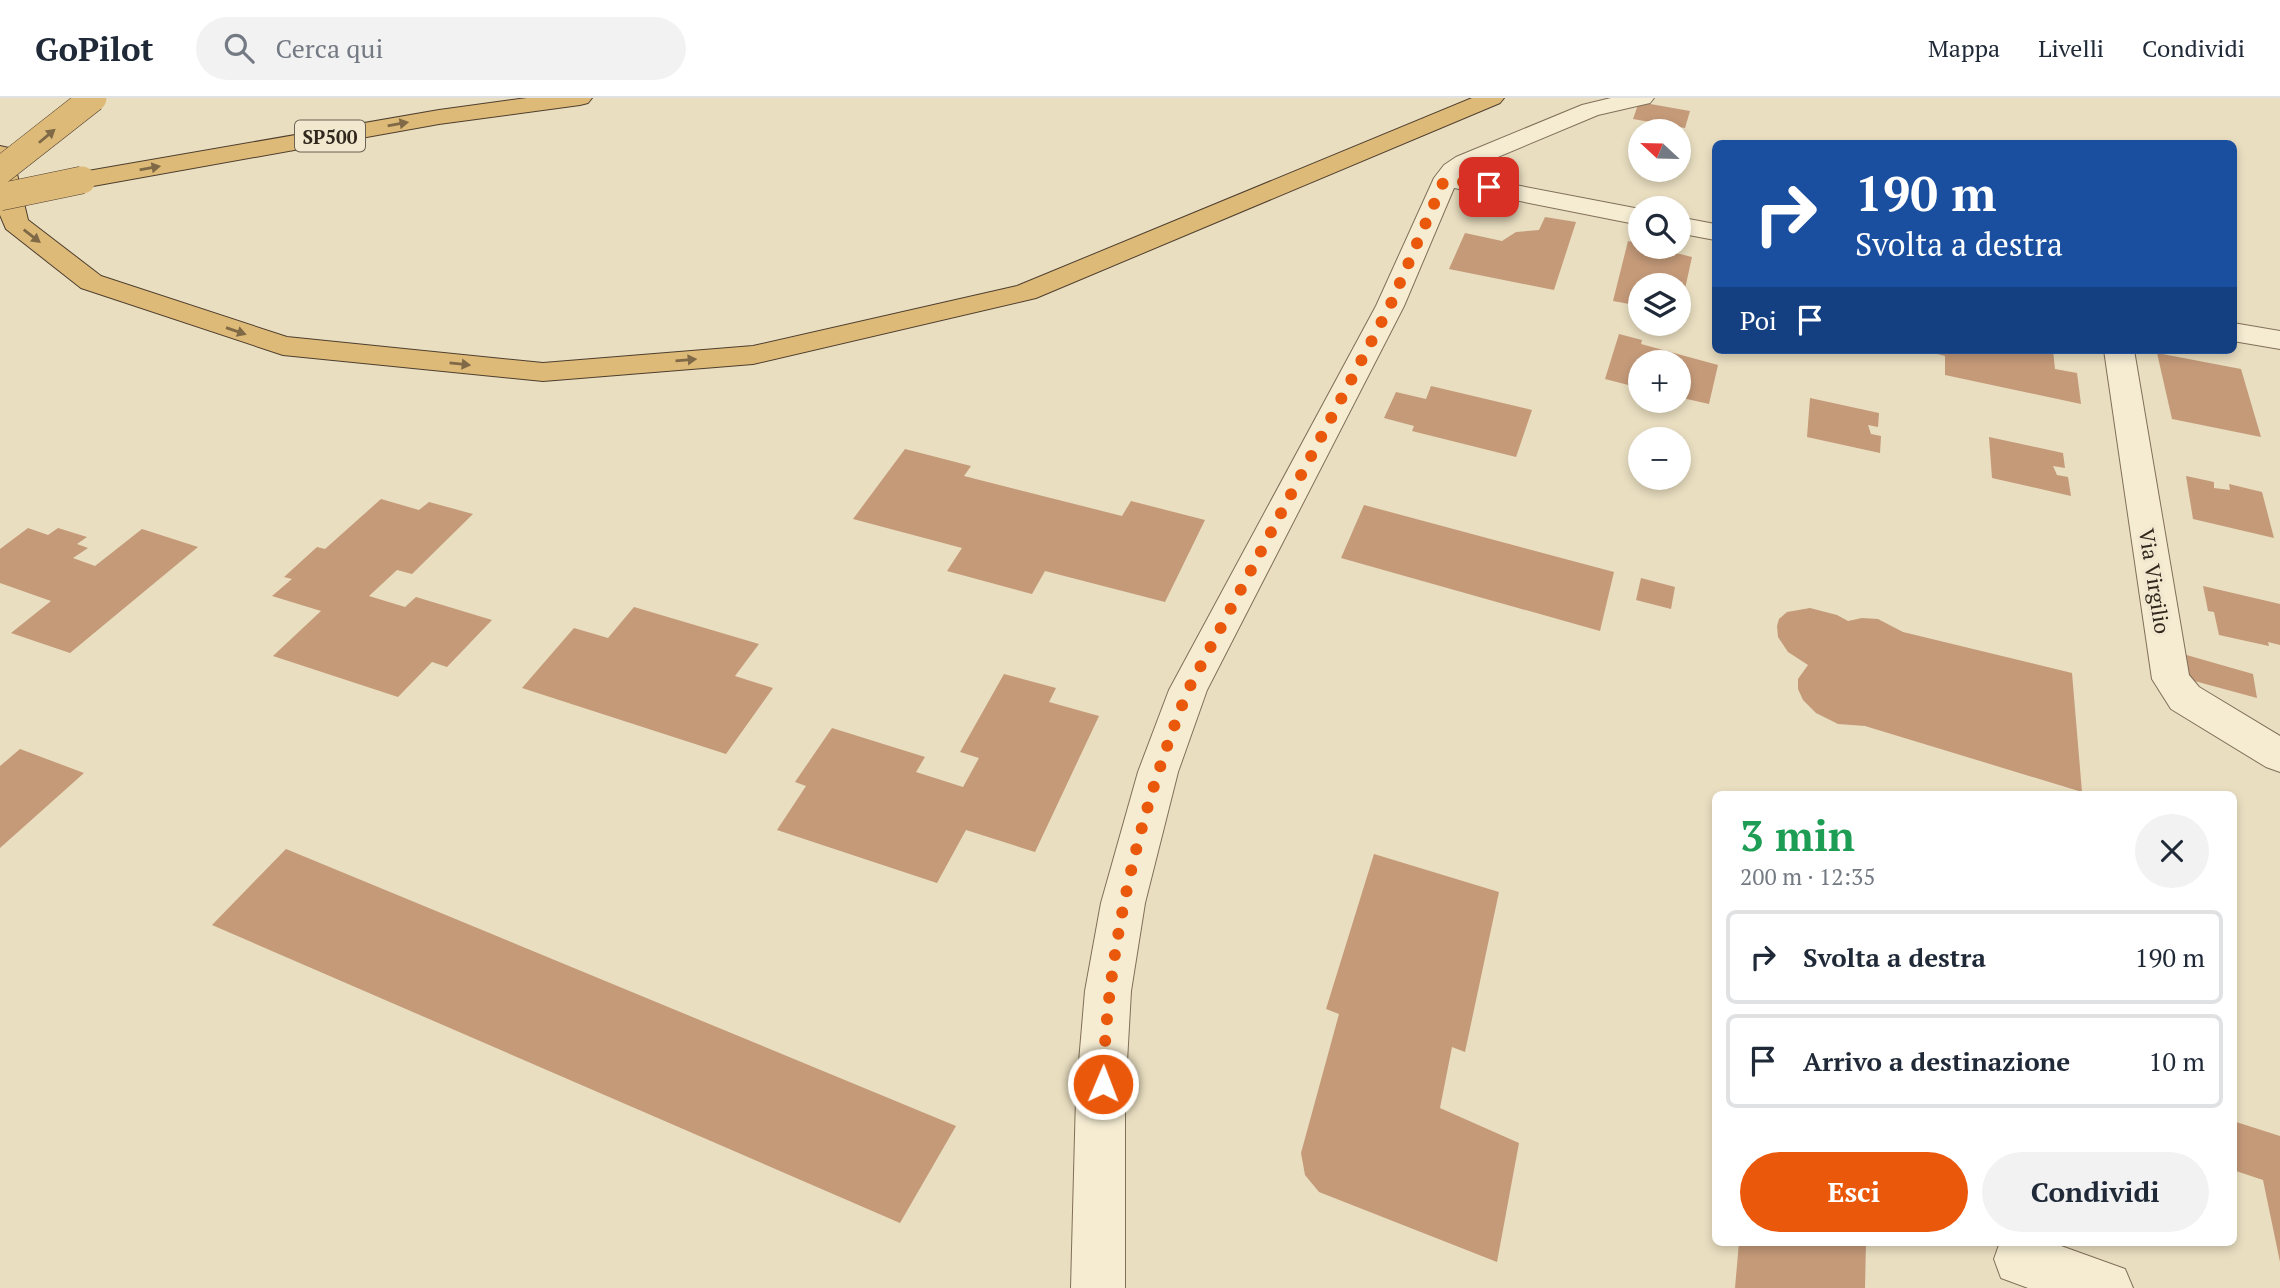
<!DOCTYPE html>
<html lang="it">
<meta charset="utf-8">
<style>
body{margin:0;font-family:"PT Serif",serif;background:#f2f2f3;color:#1f2937;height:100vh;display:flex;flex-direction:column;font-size:26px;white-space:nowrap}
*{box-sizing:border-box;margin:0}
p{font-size:23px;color:#747a83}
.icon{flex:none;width:38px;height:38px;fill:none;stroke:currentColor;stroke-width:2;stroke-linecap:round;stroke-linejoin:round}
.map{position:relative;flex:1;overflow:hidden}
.panel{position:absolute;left:1712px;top:693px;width:525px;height:455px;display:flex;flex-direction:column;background:#fff;border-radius:10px;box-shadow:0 4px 10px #0003}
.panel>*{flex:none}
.hud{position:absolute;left:1712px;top:42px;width:525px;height:214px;border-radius:10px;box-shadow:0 4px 10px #0003;background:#1a4fa0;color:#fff;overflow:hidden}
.needle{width:46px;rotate:292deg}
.fabs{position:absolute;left:1628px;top:21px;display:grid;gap:14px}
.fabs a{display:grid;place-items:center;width:63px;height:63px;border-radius:50%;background:#fff;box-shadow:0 4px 10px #0003;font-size:35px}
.pin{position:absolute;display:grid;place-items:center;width:60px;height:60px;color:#fff;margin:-30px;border-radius:14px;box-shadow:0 4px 10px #0006}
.me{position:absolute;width:77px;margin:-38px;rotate:1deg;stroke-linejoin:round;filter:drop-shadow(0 0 5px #0008)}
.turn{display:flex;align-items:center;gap:24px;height:147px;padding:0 28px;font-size:32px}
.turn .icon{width:91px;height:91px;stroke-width:2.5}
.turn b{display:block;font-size:49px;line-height:60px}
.then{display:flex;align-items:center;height:66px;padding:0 28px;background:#0003;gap:14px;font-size:26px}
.round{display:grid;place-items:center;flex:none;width:74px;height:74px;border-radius:37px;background:#f2f2f3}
.overview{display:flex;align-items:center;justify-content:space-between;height:119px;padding:0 28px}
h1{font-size:42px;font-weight:600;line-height:52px;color:#1e9e55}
.primary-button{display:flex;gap:14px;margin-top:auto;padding:14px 28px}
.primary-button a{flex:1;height:80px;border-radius:42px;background:#ea580c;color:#fff;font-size:28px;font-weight:600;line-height:80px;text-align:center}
.primary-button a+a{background:#f2f2f3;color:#1f2937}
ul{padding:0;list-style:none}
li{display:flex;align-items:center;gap:21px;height:94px;margin:0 14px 10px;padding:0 14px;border:4px solid #e0e1e3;border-radius:10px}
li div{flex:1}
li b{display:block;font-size:26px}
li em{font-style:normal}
header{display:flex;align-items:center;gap:42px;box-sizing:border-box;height:98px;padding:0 35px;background:#fff;border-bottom:2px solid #e0e1e3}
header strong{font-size:33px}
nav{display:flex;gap:38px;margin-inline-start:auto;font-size:24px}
.search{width:490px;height:63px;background:#f2f2f3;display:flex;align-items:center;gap:18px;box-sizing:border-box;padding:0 24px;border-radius:38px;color:#747a83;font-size:26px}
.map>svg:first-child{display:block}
.building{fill:#c49a79}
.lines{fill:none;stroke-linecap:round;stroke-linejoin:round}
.minor-casing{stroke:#816f59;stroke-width:2}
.trunk-casing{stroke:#4e3e2e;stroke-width:2}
.minor{fill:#f5ecd2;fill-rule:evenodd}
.trunk{fill:#deba78;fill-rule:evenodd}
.trunk-bridge-casing{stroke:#4e3e2e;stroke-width:28;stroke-linecap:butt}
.trunk-bridge{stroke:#deba78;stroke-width:27}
.oneway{fill:#7f6946}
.route{stroke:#ea580c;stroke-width:12;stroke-dasharray:0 21.6}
.labels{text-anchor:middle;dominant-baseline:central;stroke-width:7;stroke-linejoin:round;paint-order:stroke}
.shield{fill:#f1e8cf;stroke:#6b6152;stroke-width:2}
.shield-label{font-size:19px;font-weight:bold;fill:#31271d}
.street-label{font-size:21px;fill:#31271d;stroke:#f1e8cf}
</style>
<header>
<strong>GoPilot</strong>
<div class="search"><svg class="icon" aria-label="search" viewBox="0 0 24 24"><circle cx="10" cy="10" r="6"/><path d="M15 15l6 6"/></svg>Cerca qui</div>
<nav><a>Mappa</a><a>Livelli</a><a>Condividi</a></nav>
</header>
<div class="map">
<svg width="2280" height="1190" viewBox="0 0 2280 1190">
<rect width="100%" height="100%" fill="#e9dec0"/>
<g class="building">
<polygon points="1639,4 1690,13 1685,30 1633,21"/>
<polygon points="1545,119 1576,124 1554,192 1449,171 1465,135 1502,143 1516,134 1539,132"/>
<polygon points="1628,143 1640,146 1640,149 1652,149 1692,159 1679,218 1678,187 1640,187 1640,208 1613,203"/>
<polygon points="1619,236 1642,242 1641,246 1718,267 1709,306 1678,299 1678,264 1640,264 1640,290 1605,281"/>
<polygon points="1922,252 2053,252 2055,271 2077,275 2081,306 1945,277 1945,258"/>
<polygon points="2157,255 2241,271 2261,339 2172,321"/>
<polygon points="1431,288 1532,312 1516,359 1412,333 1414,328 1384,320 1396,294 1426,301"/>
<polygon points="1810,300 1879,315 1878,329 1868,327 1871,336 1881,338 1880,355 1807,339"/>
<polygon points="1989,339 2063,355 2065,370 2053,368 2057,377 2068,379 2071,398 1992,380"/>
<polygon points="905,351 971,368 964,378 1122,418 1131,403 1205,422 1165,504 1045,473 1032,496 947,473 962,450 853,421"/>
<polygon points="2186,378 2214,384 2214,390 2230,392 2229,386 2262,394 2274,440 2193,421"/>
<polygon points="381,401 419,412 429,404 473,416 412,476 397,472 369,498 405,509 416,499 492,522 447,569 432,564 398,599 273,558 321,513 272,498 292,481 284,479 317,449 325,451"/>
<polygon points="1364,407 1614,474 1600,533 1341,460"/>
<polygon points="28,430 48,437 58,430 87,439 77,446 88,450 73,460 95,468 142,431 198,449 70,555 11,535 51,503 0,485 0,451"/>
<polygon points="1641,480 1675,489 1671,511 1636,502"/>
<polygon points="2203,488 2280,506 2280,547 2268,544 2269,548 2219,537 2214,514 2208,513"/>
<polygon points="634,509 759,546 735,578 773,590 726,656 522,590 574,530 608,540"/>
<polygon points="1810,510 1837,517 1848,523 1862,520 1878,521 1903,534 2072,575 2082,694 1865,628 1838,626 1816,615 1803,602 1798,591 1798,581 1808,567 1788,554 1778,539 1777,528 1779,521 1787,514"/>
<polygon points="2183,556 2253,576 2257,600 2187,581"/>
<polygon points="1004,576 1056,590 1049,604 1099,618 1035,754 966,732 937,785 777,732 806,688 795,684 832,630 925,659 916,674 963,689 979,660 960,654"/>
<polygon points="20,651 84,675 0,750 0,668"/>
<polygon points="286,751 956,1028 900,1125 212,827"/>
<polygon points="1374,756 1499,794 1465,954 1452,949 1440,1010 1519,1045 1497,1164 1319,1094 1305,1077 1301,1055 1339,916 1326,911"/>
<polygon points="2233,1023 2280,1038 2280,1164 2263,1082 2233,1072"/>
<polygon points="1739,1144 1866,1144 1865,1190 1735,1190"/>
</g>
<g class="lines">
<defs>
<g id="minor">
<polygon points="1611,0 1654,0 1650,5 1598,17 1474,69 1463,77 1640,111 1640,127 1454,90 1404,208 1207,592 1178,674 1145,805 1131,893 1125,999 1125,1190 1071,1190 1076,999 1085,893 1101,805 1138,674 1169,592 1376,208 1434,80 1444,67 1456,59 1582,7"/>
<polygon points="1678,119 1715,126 1715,142 1678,135"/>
<polygon points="2233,225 2280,233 2280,251 2233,243"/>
<polygon points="2104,252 2134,252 2189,577 2199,589 2280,638 2280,674 2266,669 2171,611 2152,581"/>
<polygon points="2000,1144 2050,1144 2125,1171 2133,1190 2028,1190 2001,1180 1994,1161"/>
</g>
<g id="trunk">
<polygon points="527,0 592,0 588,5 580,7 439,26 82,90 73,87 69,82 73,77 82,74 439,12"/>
<polygon points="1472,0 1504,0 1500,5 1036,200 753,266 543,283 283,257 81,190 6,131 0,117 0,48 9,50 12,55 28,122 101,178 287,239 543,265 753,248 1017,188"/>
</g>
</defs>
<use href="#minor" class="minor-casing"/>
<use href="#trunk" class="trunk-casing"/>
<use href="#minor" class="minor"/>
<use href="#trunk" class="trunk"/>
<defs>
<g id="trunk-bridge">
<polyline points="0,73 93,0"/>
<polyline points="0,99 82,82"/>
</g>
</defs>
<use href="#trunk-bridge" class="trunk-bridge-casing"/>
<use href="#trunk-bridge" class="trunk-bridge"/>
</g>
<defs><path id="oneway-solid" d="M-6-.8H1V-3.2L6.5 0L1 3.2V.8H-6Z" transform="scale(1.75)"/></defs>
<g class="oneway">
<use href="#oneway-solid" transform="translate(398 26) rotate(-10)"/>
<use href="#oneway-solid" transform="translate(47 38) rotate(-40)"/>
<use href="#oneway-solid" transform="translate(150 70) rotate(-10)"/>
<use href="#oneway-solid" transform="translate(32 138) rotate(38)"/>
<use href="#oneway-solid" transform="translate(236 233) rotate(19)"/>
<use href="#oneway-solid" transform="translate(686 262) rotate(-5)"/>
<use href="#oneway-solid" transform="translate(460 266) rotate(6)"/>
</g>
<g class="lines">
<path class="route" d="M1103 986C1107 851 1138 717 1188 592L1390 208 1443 85 1452 82 1489 89"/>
</g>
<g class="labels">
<rect class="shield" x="295" y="22.5" width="70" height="31" rx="5"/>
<g class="shield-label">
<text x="330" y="38">SP500</text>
</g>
<g class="street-label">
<text transform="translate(2155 483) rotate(81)">Via Virgilio</text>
</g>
</g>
</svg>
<div class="fabs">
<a><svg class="needle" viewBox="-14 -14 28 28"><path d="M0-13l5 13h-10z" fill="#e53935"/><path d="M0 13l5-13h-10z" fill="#747a83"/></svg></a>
<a><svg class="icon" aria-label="search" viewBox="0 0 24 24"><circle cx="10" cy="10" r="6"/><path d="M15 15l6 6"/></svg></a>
<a><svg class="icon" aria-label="layers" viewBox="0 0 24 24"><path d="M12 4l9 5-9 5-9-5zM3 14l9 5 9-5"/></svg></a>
<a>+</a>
<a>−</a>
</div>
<div class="pin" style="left:1489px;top:89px;background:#d93025"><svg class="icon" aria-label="arrive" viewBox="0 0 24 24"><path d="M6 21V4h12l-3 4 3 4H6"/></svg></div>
<svg class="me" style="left:1103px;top:986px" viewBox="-20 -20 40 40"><circle r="17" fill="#ea580c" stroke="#fff" stroke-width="3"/><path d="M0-11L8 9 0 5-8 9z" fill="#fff"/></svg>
<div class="hud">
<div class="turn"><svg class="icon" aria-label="right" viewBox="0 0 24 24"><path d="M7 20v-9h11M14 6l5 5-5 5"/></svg><div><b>190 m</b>Svolta a destra</div></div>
<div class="then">Poi<svg class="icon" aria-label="arrive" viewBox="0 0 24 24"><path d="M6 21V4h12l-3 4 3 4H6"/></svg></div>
</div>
<section class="panel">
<div class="overview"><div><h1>3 min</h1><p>200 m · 12:35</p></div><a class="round"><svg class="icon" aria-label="close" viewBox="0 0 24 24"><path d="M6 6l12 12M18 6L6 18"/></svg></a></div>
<ul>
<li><svg class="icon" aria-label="right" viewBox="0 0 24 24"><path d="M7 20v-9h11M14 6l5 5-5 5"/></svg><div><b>Svolta a destra</b></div><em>190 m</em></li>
<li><svg class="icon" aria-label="arrive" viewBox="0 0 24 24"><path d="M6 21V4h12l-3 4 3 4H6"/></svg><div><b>Arrivo a destinazione</b></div><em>10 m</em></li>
</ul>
<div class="primary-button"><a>Esci</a><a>Condividi</a></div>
</section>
</div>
